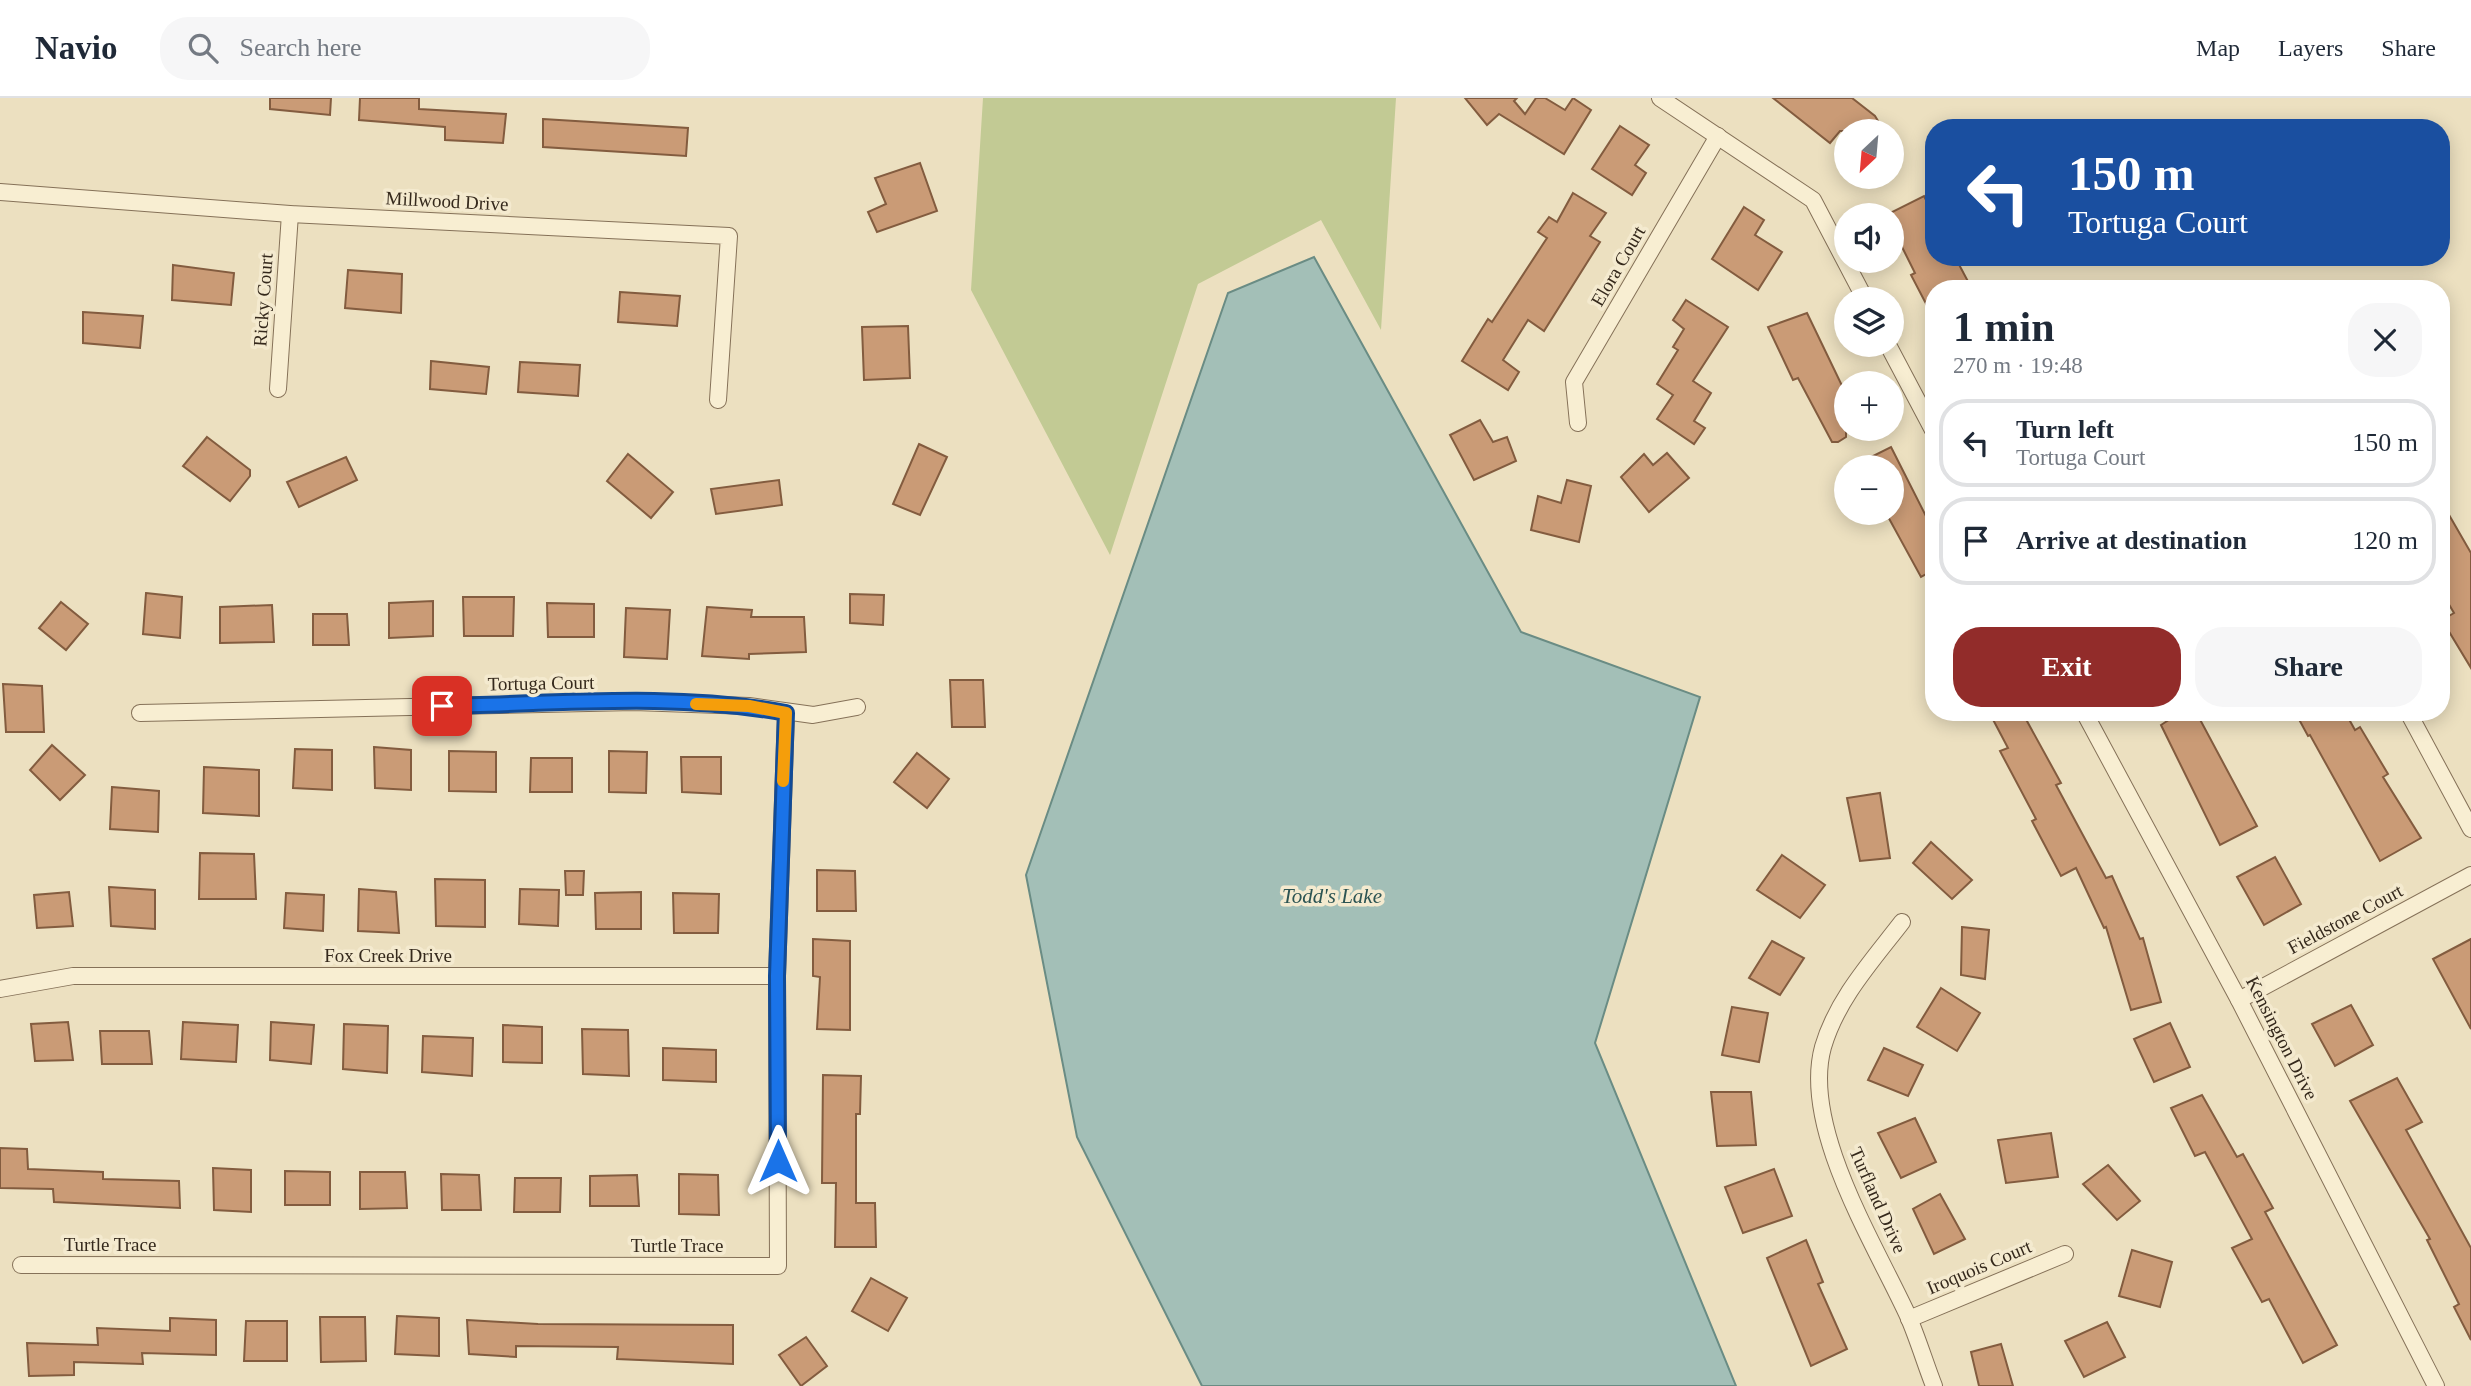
<!DOCTYPE html>
<meta charset="utf-8">
<style>
body{margin:0;font-family:"Times New Roman",serif;background:#f6f6f7;color:#1f2937;height:100vh;display:flex;flex-direction:column;font-size:26px;white-space:nowrap}
*{box-sizing:border-box;margin:0}
p{font-size:23px;color:#747a83}
.icon{flex:none;width:38px;height:38px;fill:none;stroke:currentColor;stroke-width:2;stroke-linecap:round;stroke-linejoin:round}
.map{position:relative;flex:1;overflow:hidden}
.details{position:absolute;left:1925px;top:182px;width:525px;height:441px;display:flex;flex-direction:column;background:#fff;border-radius:28px;box-shadow:0 4px 18px #0003}
.details>*{flex:none}
.top-card{position:absolute;left:1925px;top:21px;width:525px;height:147px;border-radius:28px;box-shadow:0 4px 18px #0003;background:#1a4fa0;color:#fff;overflow:hidden}
.needle{width:46px;rotate:206deg}
.tools{position:absolute;left:1834px;top:21px;display:grid;gap:14px}
.tools a{display:grid;place-items:center;width:70px;height:70px;border-radius:50%;background:#fff;box-shadow:0 4px 18px #0003;font-size:35px}
.pin{position:absolute;display:grid;place-items:center;width:60px;height:60px;color:#fff;margin:-30px;border-radius:14px;box-shadow:0 4px 10px #0006}
.me{position:absolute;width:77px;margin:-38px;rotate:0deg;stroke-linejoin:round;filter:drop-shadow(0 0 5px #0008)}
.turn{display:flex;align-items:center;gap:24px;height:147px;padding:0 28px;font-size:32px}
.turn .icon{width:91px;height:91px;stroke-width:2.5}
.turn b{display:block;font-size:49px;line-height:60px}
.round{display:grid;place-items:center;flex:none;width:74px;height:74px;border-radius:28px;background:#f6f6f7}
.headline{display:flex;align-items:center;justify-content:space-between;height:119px;padding:0 28px}
h1{font-size:42px;font-weight:700;line-height:52px}
.button{display:flex;gap:14px;margin-top:auto;padding:14px 28px}
.button a{flex:1;height:80px;border-radius:28px;background:#922c2a;color:#fff;font-size:28px;font-weight:700;line-height:80px;text-align:center}
.button a+a{background:#f6f6f7;color:#1f2937}
ul{padding:0;list-style:none}
li{display:flex;align-items:center;gap:21px;height:88px;margin:0 14px 10px;padding:0 14px;border:4px solid #e0e1e3;border-radius:28px}
li div{flex:1}
li b{display:block;font-size:26px}
li em{font-style:normal}
header{display:flex;align-items:center;gap:42px;box-sizing:border-box;height:98px;padding:0 35px;background:#fff;border-bottom:2px solid #e0e1e3}
header strong{font-size:33px}
nav{display:flex;gap:38px;margin-inline-start:auto;font-size:24px}
.search{width:490px;height:63px;background:#f6f6f7;display:flex;align-items:center;gap:18px;box-sizing:border-box;padding:0 24px;border-radius:28px;color:#747a83;font-size:26px}
.map>svg:first-child{display:block}
.green{fill:#c2ca94}
.water{fill:#a3bfb7;stroke:#6a8c84;stroke-width:2}
.building{fill:#ca9b76;stroke:#835c3f;stroke-width:2}
.lines{fill:none;stroke-linecap:round;stroke-linejoin:round}
.minor-casing{stroke:#857158;stroke-width:18}
.minor{stroke:#f8eed2;stroke-width:16}
.route-casing{stroke:#114b97;stroke-width:18}
.route{stroke:#1a73e8;stroke-width:12}
.slow{stroke:#f59e0b;stroke-width:12}
.labels{text-anchor:middle;dominant-baseline:central;stroke-width:7;stroke-linejoin:round;paint-order:stroke}
.street-label{font-size:19px;fill:#35291c;stroke:#f4eacf}
.water-label{font-size:21px;font-style:italic;fill:#2c5453;stroke:#f4eacf}
</style>
<header>
<strong>Navio</strong>
<div class="search"><svg class="icon" aria-label="search" viewBox="0 0 24 24"><circle cx="10" cy="10" r="6"/><path d="M15 15l6 6"/></svg>Search here</div>
<nav><a>Map</a><a>Layers</a><a>Share</a></nav>
</header>
<div class="map">
<svg width="2471" height="1288" viewBox="0 0 2471 1288">
<rect width="100%" height="100%" fill="#ece0c0"/>
<polygon class="green" points="983,0 1396,0 1381,232 1321,122 1198,186 1110,457 971,192"/>
<polygon class="water" points="1314,159 1521,534 1700,599 1595,945 1736,1288 1202,1288 1077,1039 1026,777 1228,195"/>
<g class="building">
<polygon points="270,0 331,0 330,17 270,11"/>
<polygon points="360,0 419,0 419,11 506,16 503,45 445,42 445,29 359,22"/>
<polygon points="1465,0 1517,0 1514,3 1525,16 1536,0 1545,0 1565,12 1573,0 1591,12 1564,56 1499,16 1487,27"/>
<polygon points="1773,0 1852,0 1875,18 1884,33 1840,33 1830,45"/>
<polygon points="543,21 688,30 686,58 543,49"/>
<polygon points="1620,28 1649,47 1635,67 1646,75 1632,97 1592,71"/>
<polygon points="920,65 937,113 877,134 868,114 886,106 875,80"/>
<polygon points="1573,95 1606,115 1590,138 1600,144 1544,233 1528,222 1503,262 1519,274 1508,292 1462,263 1488,221 1492,224 1547,140 1538,134 1549,119 1557,124"/>
<polygon points="1924,98 1934,118 1934,159 1955,159 1972,191 1934,191 1934,221 1911,177 1915,175 1892,129 1892,114"/>
<polygon points="1744,109 1764,122 1755,137 1782,154 1758,192 1712,161"/>
<polygon points="173,167 234,175 231,207 172,202"/>
<polygon points="348,172 402,176 401,215 345,210"/>
<polygon points="620,194 680,198 677,228 618,224"/>
<polygon points="1686,202 1728,229 1693,283 1711,295 1694,323 1705,330 1694,346 1657,321 1673,297 1657,286 1678,252 1673,249 1684,231 1673,222"/>
<polygon points="83,214 143,218 140,250 83,245"/>
<polygon points="1807,215 1846,296 1846,339 1838,344 1832,344 1798,280 1793,282 1768,229"/>
<polygon points="908,228 910,280 864,282 862,229"/>
<polygon points="431,263 489,269 486,296 430,291"/>
<polygon points="520,264 580,267 578,298 518,294"/>
<polygon points="1480,322 1493,344 1507,339 1516,363 1474,382 1450,337"/>
<polygon points="207,339 250,372 250,378 230,403 183,368"/>
<polygon points="919,346 947,359 920,417 893,406"/>
<polygon points="1891,349 1934,434 1934,472 1921,479 1886,415 1892,415 1892,369 1851,369"/>
<polygon points="1667,355 1689,380 1649,414 1621,379 1644,356 1653,367"/>
<polygon points="628,356 673,394 651,420 607,383"/>
<polygon points="346,359 357,382 299,409 287,384"/>
<polygon points="779,382 782,407 716,416 711,391"/>
<polygon points="1567,382 1591,388 1579,444 1531,432 1538,398 1561,405"/>
<polygon points="2441,403 2471,455 2471,570 2442,522 2454,515 2441,493"/>
<polygon points="146,495 182,499 180,540 143,536"/>
<polygon points="850,496 884,497 883,527 850,525"/>
<polygon points="463,499 514,499 513,538 464,538"/>
<polygon points="433,503 433,538 389,540 389,505"/>
<polygon points="61,504 88,526 66,552 39,530"/>
<polygon points="547,505 594,506 594,539 548,539"/>
<polygon points="272,507 274,544 220,545 220,509"/>
<polygon points="707,509 752,512 751,519 804,519 806,554 749,556 749,561 702,558"/>
<polygon points="626,510 670,512 667,561 624,559"/>
<polygon points="313,516 347,516 349,547 313,547"/>
<polygon points="950,582 983,582 985,629 952,629"/>
<polygon points="3,586 42,588 44,634 6,634"/>
<polygon points="1989,614 2022,614 2061,685 2056,687 2106,780 2112,778 2140,841 2143,840 2161,904 2131,912 2106,829 2104,830 2076,770 2061,778 2032,723 2036,721 2000,653 2008,650"/>
<polygon points="2181,614 2196,614 2257,728 2220,747 2161,627"/>
<polygon points="2295,614 2345,614 2355,632 2360,629 2388,676 2383,679 2421,740 2380,763 2310,637 2308,638"/>
<polygon points="52,647 85,677 60,702 30,672"/>
<polygon points="374,649 411,652 411,692 375,690"/>
<polygon points="295,651 332,652 332,692 293,690"/>
<polygon points="449,653 496,654 496,694 449,693"/>
<polygon points="609,653 647,654 646,695 609,694"/>
<polygon points="917,655 949,681 927,710 894,684"/>
<polygon points="681,659 721,659 721,696 682,694"/>
<polygon points="531,660 572,660 572,694 530,694"/>
<polygon points="204,669 259,672 259,718 203,715"/>
<polygon points="112,689 159,693 158,734 110,731"/>
<polygon points="1880,695 1890,760 1860,763 1847,700"/>
<polygon points="1931,744 1972,782 1952,801 1913,765"/>
<polygon points="200,755 254,756 256,801 199,801"/>
<polygon points="1782,757 1825,787 1800,820 1757,792"/>
<polygon points="2275,759 2301,806 2264,827 2237,779"/>
<polygon points="817,772 855,773 856,813 817,813"/>
<polygon points="565,773 584,773 583,797 566,797"/>
<polygon points="435,781 485,782 485,829 436,828"/>
<polygon points="109,789 155,792 155,831 111,828"/>
<polygon points="359,791 396,794 399,835 358,833"/>
<polygon points="520,791 559,792 558,828 519,826"/>
<polygon points="69,794 73,828 37,830 34,797"/>
<polygon points="641,794 641,831 596,831 595,795"/>
<polygon points="286,795 324,797 323,833 284,830"/>
<polygon points="673,795 719,796 718,835 674,835"/>
<polygon points="1962,829 1989,832 1985,881 1961,877"/>
<polygon points="813,841 850,843 850,932 817,931 820,879 813,878"/>
<polygon points="2471,841 2471,931 2433,861"/>
<polygon points="1772,843 1804,860 1780,897 1749,880"/>
<polygon points="1941,890 1980,915 1957,953 1917,929"/>
<polygon points="2351,907 2373,947 2335,968 2312,926"/>
<polygon points="1732,909 1768,915 1759,964 1722,957"/>
<polygon points="68,924 73,962 35,963 31,926"/>
<polygon points="183,924 238,927 236,964 181,961"/>
<polygon points="271,924 314,927 311,966 270,962"/>
<polygon points="2170,925 2190,969 2154,984 2134,941"/>
<polygon points="344,926 388,928 387,975 343,971"/>
<polygon points="503,927 542,929 542,965 503,964"/>
<polygon points="582,931 628,932 629,978 583,976"/>
<polygon points="100,933 149,933 152,966 102,966"/>
<polygon points="423,938 473,940 472,978 422,974"/>
<polygon points="663,950 716,952 716,984 663,982"/>
<polygon points="1884,950 1923,967 1908,998 1868,982"/>
<polygon points="823,977 861,978 860,1016 856,1016 856,1105 875,1105 876,1149 835,1149 836,1085 822,1085"/>
<polygon points="2397,980 2422,1024 2406,1032 2471,1150 2471,1242 2454,1209 2459,1206 2427,1142 2430,1141 2350,1003"/>
<polygon points="1711,994 1751,994 1756,1047 1717,1048"/>
<polygon points="2202,997 2237,1059 2243,1056 2273,1110 2265,1114 2337,1247 2303,1265 2269,1201 2262,1204 2232,1150 2252,1141 2205,1054 2195,1058 2171,1010"/>
<polygon points="1915,1020 1936,1064 1901,1080 1878,1035"/>
<polygon points="2051,1035 2058,1079 2006,1085 1998,1042"/>
<polygon points="0,1050 27,1051 28,1071 103,1074 103,1081 179,1083 180,1110 54,1104 53,1091 0,1090"/>
<polygon points="2108,1067 2140,1103 2117,1122 2083,1086"/>
<polygon points="213,1070 251,1072 251,1114 214,1112"/>
<polygon points="1774,1071 1792,1118 1743,1135 1725,1089"/>
<polygon points="285,1073 330,1074 330,1107 285,1107"/>
<polygon points="360,1074 405,1074 407,1110 360,1111"/>
<polygon points="441,1076 479,1077 481,1112 442,1112"/>
<polygon points="679,1076 718,1077 719,1117 679,1116"/>
<polygon points="637,1077 639,1108 590,1108 590,1078"/>
<polygon points="515,1080 561,1080 560,1114 514,1114"/>
<polygon points="1940,1096 1965,1141 1934,1156 1913,1111"/>
<polygon points="1806,1142 1823,1184 1818,1186 1847,1251 1811,1268 1767,1160"/>
<polygon points="2132,1152 2172,1164 2160,1209 2119,1198"/>
<polygon points="871,1180 907,1200 888,1233 852,1213"/>
<polygon points="397,1218 439,1220 439,1258 395,1256"/>
<polygon points="320,1219 365,1219 366,1263 321,1264"/>
<polygon points="170,1220 216,1222 216,1257 142,1255 143,1266 74,1264 74,1277 29,1278 27,1245 98,1247 97,1230 170,1233"/>
<polygon points="467,1222 538,1226 733,1227 733,1266 617,1261 618,1249 516,1248 516,1259 469,1256"/>
<polygon points="246,1223 287,1223 287,1263 244,1263"/>
<polygon points="2107,1224 2125,1259 2084,1279 2065,1243"/>
<polygon points="806,1239 827,1268 801,1288 779,1257"/>
<polygon points="2001,1246 2013,1288 1979,1288 1971,1254"/>
</g>
<g class="lines">
<defs>
<g id="minor">
<polyline points="1660,0 1813,102 1865,201"/>
<polyline points="0,94 290,116 729,138 718,302"/>
<polyline points="1888,247 1934,334"/>
<polyline points="278,291 290,116"/>
<polyline points="1578,325 1574,284 1718,38"/>
<polyline points="2084,614 2239,902 2436,1288"/>
<polyline points="2408,614 2471,731"/>
<polyline points="140,615 634,604 749,608 813,617 857,609"/>
<path d="M1902 824C1872 863 1837 901 1823 949 1801 1029 1875 1146 1908 1218 1918 1241 1925 1265 1934 1288"/>
<polyline points="0,891 73,878 777,878"/>
<polyline points="2239,902 2471,777"/>
<polyline points="21,1167 778,1168 777,878 786,615"/>
<polyline points="1909,1221 2065,1156"/>
</g>
</defs>
<use href="#minor" class="minor-casing"/>
<use href="#minor" class="minor"/>
</g>
<g class="lines">
<defs>
<path id="route" d="M442 608C555 606 674 594 786 615L777 878 778 1063"/>
</defs>
<use href="#route" class="route-casing"/>
<use href="#route" class="route"/>
<polyline class="slow" points="696,606 749,608 786,615 783,683"/>
</g>
<g class="labels">
<g class="street-label">
<text transform="translate(447 103) rotate(3)">Millwood Drive</text>
<text transform="translate(1618 168) rotate(-60)">Elora Court</text>
<text transform="translate(263 202) rotate(-86)">Ricky Court</text>
<text transform="translate(541 585) rotate(-1)">Tortuga Court</text>
<text transform="translate(2345 821) rotate(-28)">Fieldstone Court</text>
<text x="388" y="857">Fox Creek Drive</text>
<text transform="translate(2282 940) rotate(63)">Kensington Drive</text>
<text transform="translate(1878 1102) rotate(66)">Turfland Drive</text>
<text x="110" y="1146">Turtle Trace</text>
<text x="677" y="1147">Turtle Trace</text>
<text transform="translate(1979 1169) rotate(-23)">Iroquois Court</text>
</g>
<g class="water-label">
<text x="1332" y="798">Todd's Lake</text>
</g>
</g>
</svg>
<div class="tools">
<a><svg class="needle" viewBox="-14 -14 28 28"><path d="M0-13l5 13h-10z" fill="#e53935"/><path d="M0 13l5-13h-10z" fill="#747a83"/></svg></a>
<a><svg class="icon" aria-label="sound" viewBox="0 0 24 24"><path d="M4 9h4l5-4v14l-5-4H4zM17 9q2 3 0 6"/></svg></a>
<a><svg class="icon" aria-label="layers" viewBox="0 0 24 24"><path d="M12 4l9 5-9 5-9-5zM3 14l9 5 9-5"/></svg></a>
<a>+</a>
<a>−</a>
</div>
<div class="pin" style="left:442px;top:608px;background:#d93025"><svg class="icon" aria-label="arrive" viewBox="0 0 24 24"><path d="M6 21V4h12l-3 4 3 4H6"/></svg></div>
<svg class="me" style="left:778px;top:1063px" viewBox="-20 -20 40 40"><path d="M0-17L14 15 0 8-14 15z" fill="#1a73e8" stroke="#fff" stroke-width="4"/></svg>
<div class="top-card">
<div class="turn"><svg class="icon" aria-label="left" viewBox="0 0 24 24"><path d="M17 20v-9H6M10 6l-5 5 5 5"/></svg><div><b>150 m</b>Tortuga Court</div></div>
</div>
<section class="details">
<div class="headline"><div><h1>1 min</h1><p>270 m · 19:48</p></div><a class="round"><svg class="icon" aria-label="close" viewBox="0 0 24 24"><path d="M6 6l12 12M18 6L6 18"/></svg></a></div>
<ul>
<li><svg class="icon" aria-label="left" viewBox="0 0 24 24"><path d="M17 20v-9H6M10 6l-5 5 5 5"/></svg><div><b>Turn left</b><p>Tortuga Court</p></div><em>150 m</em></li>
<li><svg class="icon" aria-label="arrive" viewBox="0 0 24 24"><path d="M6 21V4h12l-3 4 3 4H6"/></svg><div><b>Arrive at destination</b></div><em>120 m</em></li>
</ul>
<div class="button"><a>Exit</a><a>Share</a></div>
</section>
</div>
